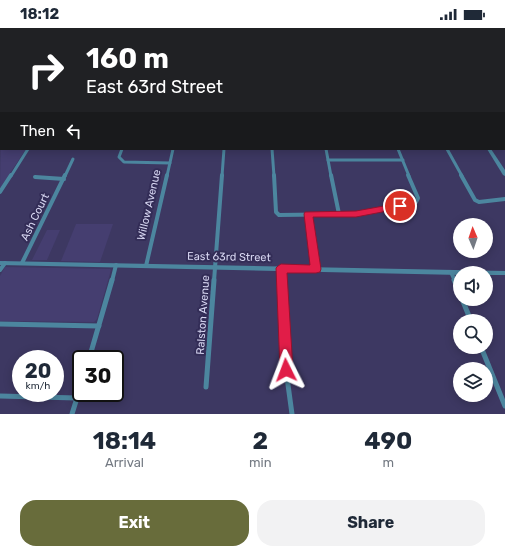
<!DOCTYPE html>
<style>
body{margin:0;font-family:Rubik,sans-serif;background:#f2f2f3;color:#1f2937;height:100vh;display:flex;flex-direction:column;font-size:15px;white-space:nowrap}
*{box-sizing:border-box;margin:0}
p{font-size:13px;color:#747a83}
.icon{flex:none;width:22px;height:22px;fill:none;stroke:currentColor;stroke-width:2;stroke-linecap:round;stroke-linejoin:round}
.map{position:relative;height:386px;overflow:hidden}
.side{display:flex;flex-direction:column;background:#fff;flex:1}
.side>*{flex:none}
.banner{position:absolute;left:0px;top:0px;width:505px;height:122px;box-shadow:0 2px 10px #0003;background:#202124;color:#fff;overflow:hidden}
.needle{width:26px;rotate:358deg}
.tools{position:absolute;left:453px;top:190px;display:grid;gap:8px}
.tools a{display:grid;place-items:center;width:40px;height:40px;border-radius:50%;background:#fff;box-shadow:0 2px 10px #0003;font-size:20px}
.speed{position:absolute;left:12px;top:322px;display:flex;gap:8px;font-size:20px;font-weight:700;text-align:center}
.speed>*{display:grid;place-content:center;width:52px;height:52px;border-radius:50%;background:#fff;box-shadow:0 2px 10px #0003;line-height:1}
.speed small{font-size:10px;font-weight:400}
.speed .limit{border:2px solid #111;border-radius:6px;background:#fff;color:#111}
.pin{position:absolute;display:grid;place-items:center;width:34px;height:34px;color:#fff;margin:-17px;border:2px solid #fff;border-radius:50%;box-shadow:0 1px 4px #0007}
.me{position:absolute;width:44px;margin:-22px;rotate:357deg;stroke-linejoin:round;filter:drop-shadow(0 0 3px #0008)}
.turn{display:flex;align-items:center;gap:14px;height:84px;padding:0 20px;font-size:18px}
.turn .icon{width:52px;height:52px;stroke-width:2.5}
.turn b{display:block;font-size:28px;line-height:34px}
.then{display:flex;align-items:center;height:38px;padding:0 20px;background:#0003;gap:8px;font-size:15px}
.eta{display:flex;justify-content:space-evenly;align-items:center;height:68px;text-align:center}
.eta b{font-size:24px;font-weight:700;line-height:28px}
.button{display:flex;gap:8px;margin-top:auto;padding:8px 20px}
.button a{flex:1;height:46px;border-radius:16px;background:#686c3b;color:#fff;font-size:16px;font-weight:700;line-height:46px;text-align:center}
.button a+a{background:#f2f2f3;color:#1f2937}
.status{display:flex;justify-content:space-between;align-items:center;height:28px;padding:0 20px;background:#fff;direction:ltr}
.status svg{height:11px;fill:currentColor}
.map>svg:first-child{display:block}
.built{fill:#453e70}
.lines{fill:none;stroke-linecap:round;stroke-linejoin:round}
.minor-far3{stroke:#4c869f;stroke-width:2.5}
.minor-far2{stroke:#4c869f;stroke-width:3}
.minor-far1{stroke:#4c869f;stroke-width:4}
.minor{stroke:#4c869f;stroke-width:5}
.tertiary{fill:#4c869f;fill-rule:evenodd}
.route{fill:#e11d48;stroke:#92132f}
.labels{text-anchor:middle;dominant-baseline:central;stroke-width:4;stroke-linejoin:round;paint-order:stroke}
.street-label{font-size:11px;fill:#d7d6f1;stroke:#332d57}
</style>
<div class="status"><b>18:12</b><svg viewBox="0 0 49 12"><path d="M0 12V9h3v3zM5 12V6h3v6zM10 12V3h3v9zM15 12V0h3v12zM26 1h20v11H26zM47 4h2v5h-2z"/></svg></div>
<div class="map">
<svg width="505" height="386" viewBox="0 0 505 386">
<rect width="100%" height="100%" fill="#3d3862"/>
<g class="built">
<polygon points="1,103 1,121 26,121 0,160"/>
<polygon points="76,196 113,196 100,234 61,233"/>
<polygon points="47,202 60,202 47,232 32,232"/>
<polygon points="5,239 110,241 111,242 97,291 94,294 0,293 0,248"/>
</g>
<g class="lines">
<g class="minor-far3">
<polyline points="208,1 210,0"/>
<polyline points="0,23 0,25"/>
</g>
<g class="minor-far2">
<polyline points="122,121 119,129 124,134 170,135"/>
<polyline points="272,121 274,148"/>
<polyline points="326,121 331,148"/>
<polyline points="398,121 409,148"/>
<polyline points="447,121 462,148"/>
<polyline points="328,132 403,132"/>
<polyline points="11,148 28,121"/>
<polyline points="65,148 73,131"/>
<polyline points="167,148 173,121"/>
<polyline points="222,148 224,121"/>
</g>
<g class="minor-far1">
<polyline points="274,147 276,184 279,187 356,186 416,174 418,170 408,147"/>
<polyline points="331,147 339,186"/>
<polyline points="461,147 475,172 479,174 505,171"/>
<polyline points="35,149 64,151"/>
<polyline points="0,164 11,147"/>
<polyline points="308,186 316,241"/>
<polyline points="22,235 65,147"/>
<polyline points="146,238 167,147"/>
<polyline points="281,240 282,253"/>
<polyline points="0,242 5,235"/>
<polyline points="451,244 455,253"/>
<polyline points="112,253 116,237"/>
<polyline points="214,253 222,147"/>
</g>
<g class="minor">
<polyline points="282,252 286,342 292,386"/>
<polyline points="454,252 460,266"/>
<polyline points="462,271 471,293"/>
<polyline points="0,296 99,298"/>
<polyline points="481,319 505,378"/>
<polyline points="89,331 112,252"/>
<polyline points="206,359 214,252"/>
<polyline points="0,368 77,370"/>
<polyline points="72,386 81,357"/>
</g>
<g class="tertiary">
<polygon points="160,0 164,0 162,1 158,1"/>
<polygon points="414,0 418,0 419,1 415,1"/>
<rect x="0" y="16" width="1" height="2"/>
<rect x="504" y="22" width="1" height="2"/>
<rect x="0" y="95" width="1" height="3"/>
<polygon points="487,121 491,121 505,142 505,148 503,147"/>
<polygon points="0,233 505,243 505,247 486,247 486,245 460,245 460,247 0,237"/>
</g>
</g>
<polygon class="route" points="400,175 403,176 404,178 403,180 356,189 313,189 321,241 320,244 316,245 287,245 293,342 291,347 286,348 282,347 280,342 276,240 278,238 281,236 310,237 304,186 305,184 356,183"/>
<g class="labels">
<g class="street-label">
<text transform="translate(149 177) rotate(-77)">Willow Avenue</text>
<text transform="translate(35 189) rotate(-64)">Ash Court</text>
<text transform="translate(229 229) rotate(1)">East 63rd Street</text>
<text transform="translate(203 287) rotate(-86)">Ralston Avenue</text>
</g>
</g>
</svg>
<div class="tools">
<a><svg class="needle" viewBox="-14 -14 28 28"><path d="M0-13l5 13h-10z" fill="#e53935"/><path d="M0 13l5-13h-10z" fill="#747a83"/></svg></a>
<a><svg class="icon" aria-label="sound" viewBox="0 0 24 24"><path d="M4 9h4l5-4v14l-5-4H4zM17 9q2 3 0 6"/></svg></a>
<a><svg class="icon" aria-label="search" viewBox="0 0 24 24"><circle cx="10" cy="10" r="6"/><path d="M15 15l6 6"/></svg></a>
<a><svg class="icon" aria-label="layers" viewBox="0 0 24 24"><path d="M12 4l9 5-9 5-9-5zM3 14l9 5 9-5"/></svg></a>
</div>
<div class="speed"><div>20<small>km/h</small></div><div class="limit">30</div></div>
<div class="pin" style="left:400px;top:178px;background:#d93025"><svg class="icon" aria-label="arrive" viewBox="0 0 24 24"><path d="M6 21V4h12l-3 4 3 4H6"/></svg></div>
<svg class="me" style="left:286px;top:342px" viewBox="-20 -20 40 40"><path d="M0-17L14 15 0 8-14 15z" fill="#e11d48" stroke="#fff" stroke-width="4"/></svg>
<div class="banner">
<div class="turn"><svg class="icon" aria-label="right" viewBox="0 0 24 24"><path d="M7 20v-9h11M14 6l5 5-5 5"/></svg><div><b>160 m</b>East 63rd Street</div></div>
<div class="then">Then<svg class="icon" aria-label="left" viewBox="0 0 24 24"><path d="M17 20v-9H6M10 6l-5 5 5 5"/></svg></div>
</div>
</div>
<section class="side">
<div class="eta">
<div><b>18:14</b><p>Arrival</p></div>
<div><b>2</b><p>min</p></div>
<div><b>490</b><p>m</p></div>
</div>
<div class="button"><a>Exit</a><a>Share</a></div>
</section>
